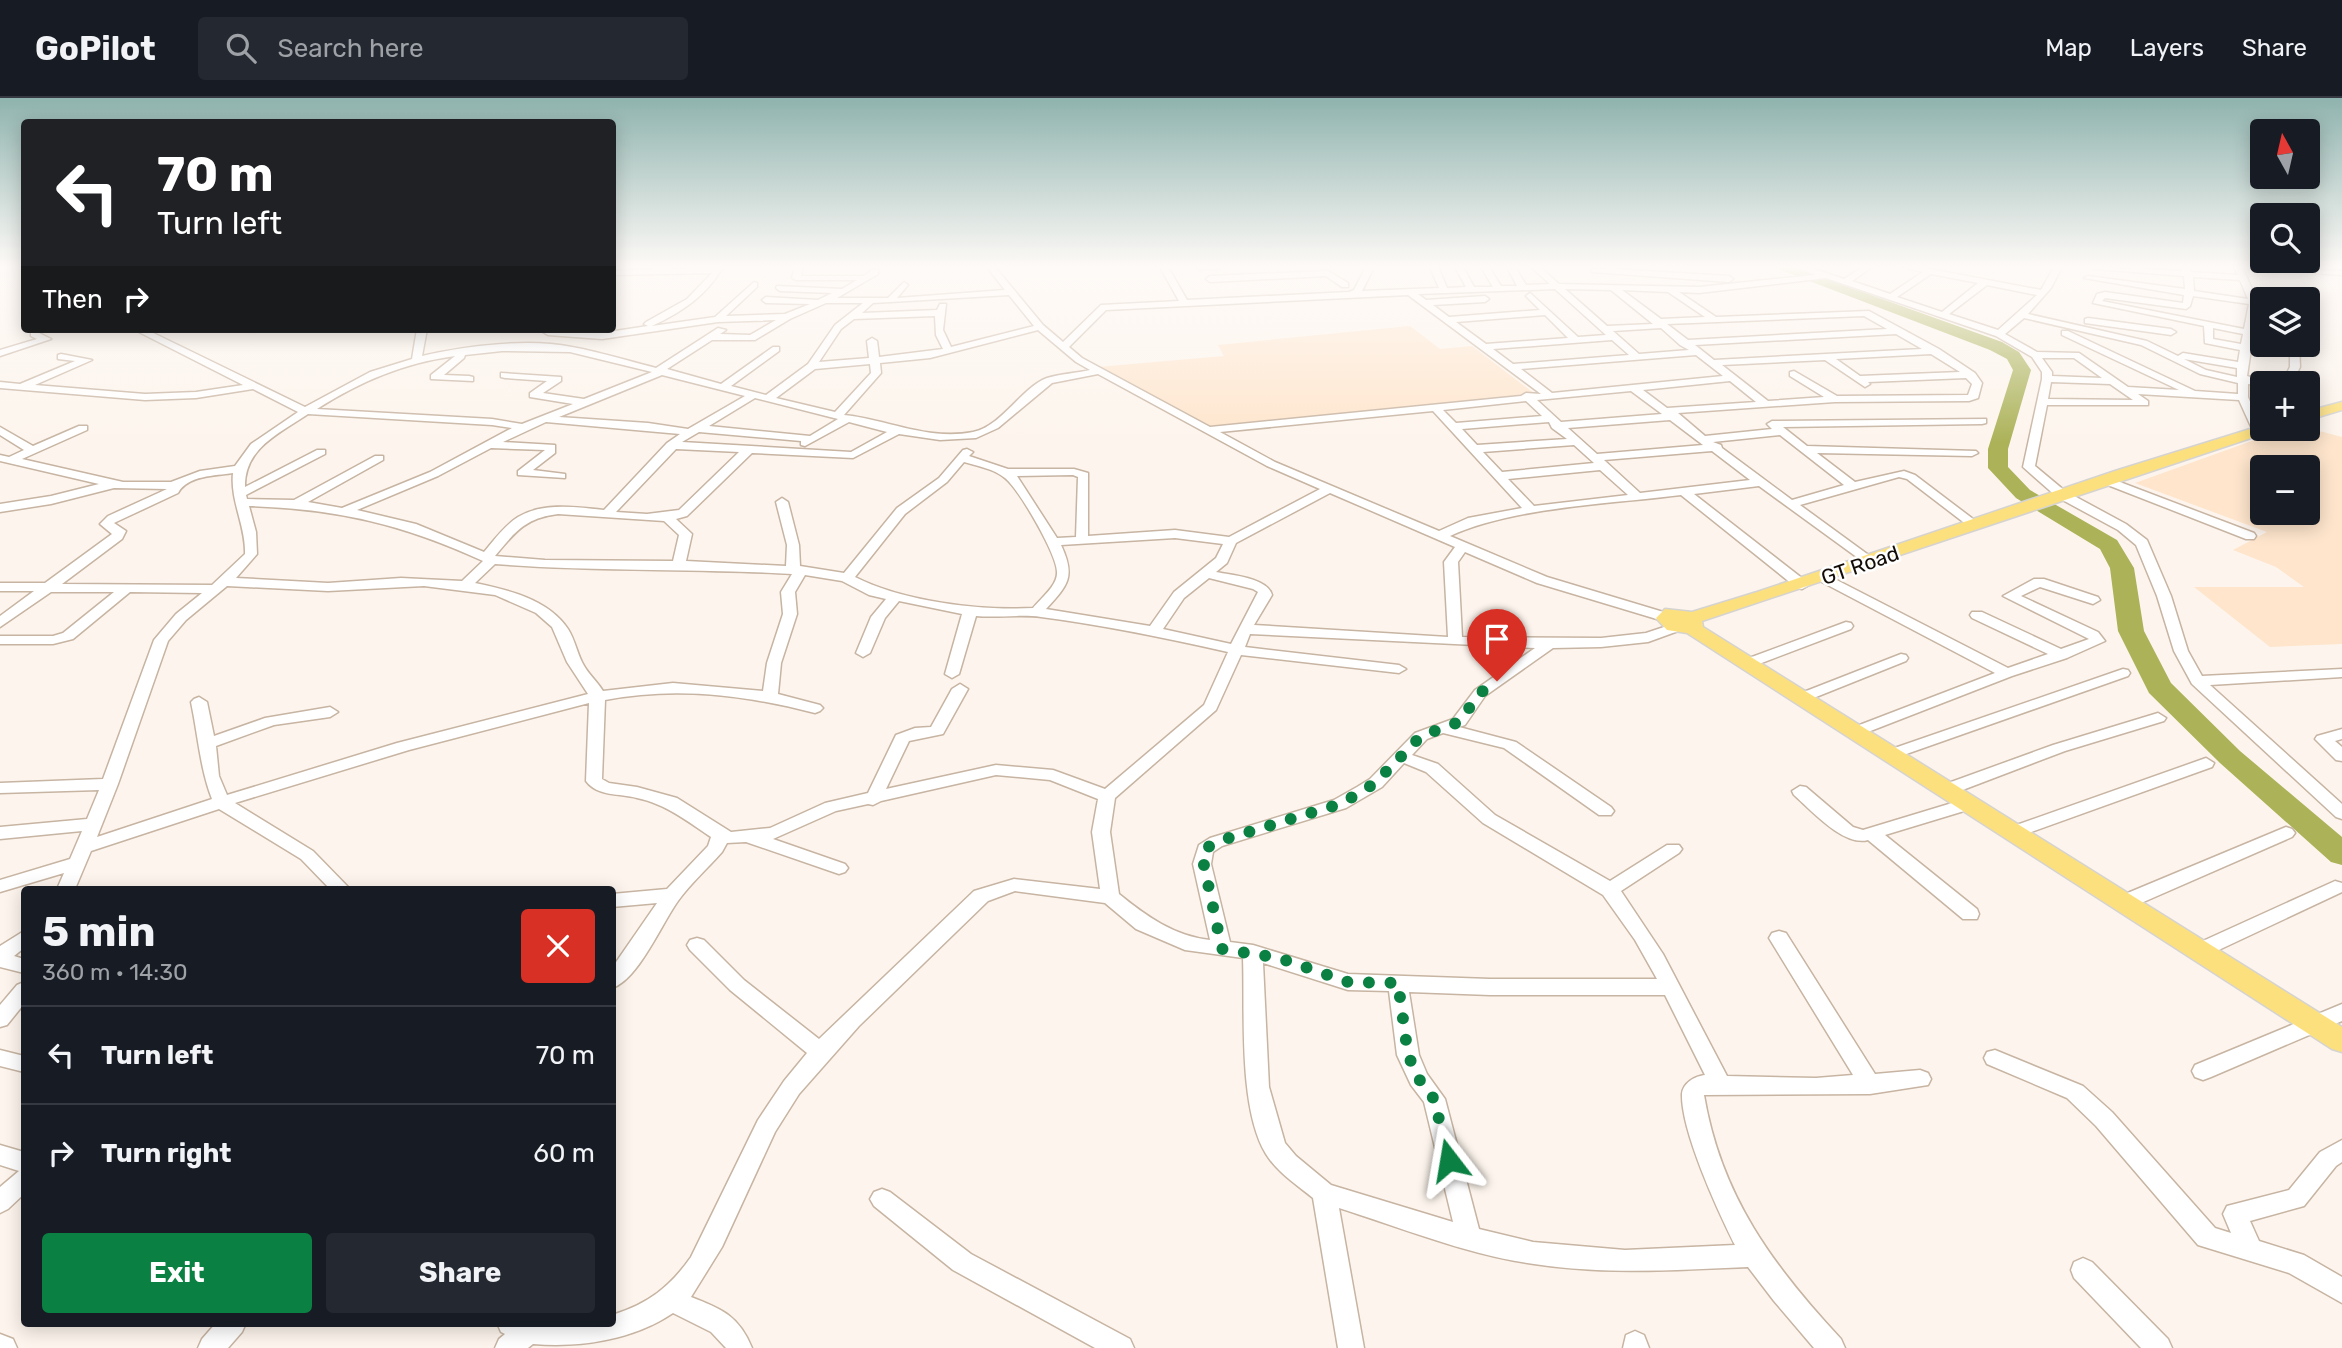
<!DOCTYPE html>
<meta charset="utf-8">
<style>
body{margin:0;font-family:Rubik,sans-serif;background:#242831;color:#f1f3f6;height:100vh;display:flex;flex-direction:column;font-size:26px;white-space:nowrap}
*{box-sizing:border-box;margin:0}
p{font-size:23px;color:#9ea1a6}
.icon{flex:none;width:38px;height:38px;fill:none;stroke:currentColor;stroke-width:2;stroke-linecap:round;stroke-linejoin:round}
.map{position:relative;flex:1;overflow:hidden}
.sheet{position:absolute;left:21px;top:788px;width:595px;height:441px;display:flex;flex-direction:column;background:#171b24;border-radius:7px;box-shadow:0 4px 18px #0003}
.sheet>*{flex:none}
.guide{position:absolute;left:21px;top:21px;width:595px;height:214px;border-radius:7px;box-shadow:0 4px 18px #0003;background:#202124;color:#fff;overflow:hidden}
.needle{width:46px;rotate:352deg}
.fabs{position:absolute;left:2250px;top:21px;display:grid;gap:14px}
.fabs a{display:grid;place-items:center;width:70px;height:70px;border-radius:7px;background:#171b24;box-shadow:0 4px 18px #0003;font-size:35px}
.pin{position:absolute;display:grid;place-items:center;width:60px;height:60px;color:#fff;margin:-72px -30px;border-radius:50% 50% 50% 0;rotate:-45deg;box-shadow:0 0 7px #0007}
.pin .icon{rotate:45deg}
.me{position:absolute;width:77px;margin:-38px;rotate:346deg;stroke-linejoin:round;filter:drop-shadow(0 0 5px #0008)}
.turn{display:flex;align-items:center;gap:24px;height:147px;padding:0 21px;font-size:32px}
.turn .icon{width:91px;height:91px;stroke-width:2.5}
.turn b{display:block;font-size:49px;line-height:60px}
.then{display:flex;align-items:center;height:66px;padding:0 21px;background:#0003;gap:14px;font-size:26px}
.round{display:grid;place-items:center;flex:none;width:74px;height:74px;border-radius:7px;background:#242831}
.summary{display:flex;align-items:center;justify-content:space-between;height:119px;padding:0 21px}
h1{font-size:42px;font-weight:700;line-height:52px}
.cta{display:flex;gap:14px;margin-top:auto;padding:14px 21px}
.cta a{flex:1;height:80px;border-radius:7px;background:#0b8043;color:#fff;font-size:28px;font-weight:700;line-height:80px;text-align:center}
.cta a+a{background:#242831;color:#f1f3f6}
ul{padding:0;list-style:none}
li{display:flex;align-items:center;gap:21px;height:98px;padding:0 21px;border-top:2px solid #363941}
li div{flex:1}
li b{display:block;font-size:26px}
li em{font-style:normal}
header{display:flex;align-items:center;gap:42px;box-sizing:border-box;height:98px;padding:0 35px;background:#171b24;border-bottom:2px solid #363941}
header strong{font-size:33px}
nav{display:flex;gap:38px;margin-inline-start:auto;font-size:24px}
.search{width:490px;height:63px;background:#242831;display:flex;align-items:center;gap:18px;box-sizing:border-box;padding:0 24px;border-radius:7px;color:#9ea1a6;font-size:26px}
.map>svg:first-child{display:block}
.built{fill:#fee5cc;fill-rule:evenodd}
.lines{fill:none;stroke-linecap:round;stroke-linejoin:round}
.river{fill:#abb258;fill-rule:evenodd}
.minor-casing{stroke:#c7b4a2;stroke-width:3}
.major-casing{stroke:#d5d3d2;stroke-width:3}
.minor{fill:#fff;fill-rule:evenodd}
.major{fill:#fde07e;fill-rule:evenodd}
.route{stroke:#0b8043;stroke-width:12;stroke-dasharray:0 21.6}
.labels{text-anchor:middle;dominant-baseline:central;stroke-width:5;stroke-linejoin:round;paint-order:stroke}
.street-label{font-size:21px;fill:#140d07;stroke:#fff}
</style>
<header>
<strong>GoPilot</strong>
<div class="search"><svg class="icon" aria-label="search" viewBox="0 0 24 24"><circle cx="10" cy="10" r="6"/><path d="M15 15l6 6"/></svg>Search here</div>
<nav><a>Map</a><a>Layers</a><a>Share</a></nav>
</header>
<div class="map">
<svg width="2342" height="1250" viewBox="0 0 2342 1250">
<rect width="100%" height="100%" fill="#fdf5ed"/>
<g class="built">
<polygon points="1410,228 1440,251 1472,248 1535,296 1210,331 1098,269 1224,258 1218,247"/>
<path d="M2308 330 2342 339V546L2270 549 2194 489H2304L2276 469 2233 452 2267 434 2135 385 2285 331ZM2263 369H2308V415H2263Z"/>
</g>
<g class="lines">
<polygon class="river" points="1773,169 1793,169 2002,244 2019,254 2031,272 2008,351 2008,369 2030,392 2117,442 2134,470 2144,533 2171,585 2240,653 2342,739 2342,767 2331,764 2220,665 2149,595 2118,533 2110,470 2100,451 2016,400 1988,370 1988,351 2013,272 2007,261 1990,252"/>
<defs>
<g id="minor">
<path d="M723 169C706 198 682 214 652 228L715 219 754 184 757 185V189L726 218 785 216 810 206 766 205 762 202 766 199 818 202 832 195 780 193 776 190 777 188 842 191 857 182H796L792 180 795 169H803L801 178H864L872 172H878V176L837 200H888L904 184 908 187 897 200 1005 192 987 169H995L1043 227 1063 244 1101 207 1179 203 1160 169H1168L1187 202 1349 194 1354 192 1366 169H1374L1362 193 1439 190 1430 169H1438L1447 190 1466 189 1455 169H1463L1474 189H1493L1481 169H1489L1501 188H1517L1507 169H1515L1526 187 1550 186 1531 169H1540L1559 186 1699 189 1815 177 1797 169H1808L1844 181 1863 169H1872L1852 183 1890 196 1923 174 1904 169 1930 171 2041 192 2054 169H2062L2051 190 2028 216 2147 243 2178 258 2183 255 2238 264 2240 252 2205 245 2204 228 2093 205 2097 196 2105 194 2183 205 2184 197 2084 180 2088 178 2185 191 2184 178 2095 171 2091 169 2183 173 2181 169H2189L2191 174 2238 177 2234 169H2242L2258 204 2247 278 2269 285H2263V288L2248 286V299L2263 333 2262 335 2253 333 2239 302 2138 296 2148 303V307H2047L2035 368 2065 393 2126 426 2147 442 2171 498 2188 553 2202 578 2342 571V579L2210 587 2342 706V721L2336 719 2192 586 2174 553 2157 498 2136 447 2118 432 2057 399 2023 369 2042 281V274L2032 259 1996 238 1826 180 1699 195 1679 194 1716 219 1869 213 1939 251 1975 275 1982 285 1978 300 1969 303 1835 304 1678 315 1705 338 1772 331 1767 326 1772 323 1986 321V325L1982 326 1783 329 1807 348 1976 353 1978 355 1972 358 1817 355 1855 384 1904 373 1915 377 1981 427 1975 431 1971 430 1907 381 1899 379 1800 407 1874 461V467L1869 468 1759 388 1694 396 1807 484 1809 487 1802 491 1797 490 1681 397C1610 406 1513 409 1450 438L1547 479 1670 516 1672 519 1665 523 1660 522 1537 485 1465 454 1458 464 1462 539 1601 540 1646 535 1676 525 1683 529 1681 532 1648 544 1601 549 1553 550 1485 598 1465 627 1459 629 1516 644 1611 709 1614 713 1611 717H1599L1504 650 1443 635 1427 641 1412 657 1438 666 1495 717 1610 783 1667 747H1679L1682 751 1679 755 1621 793 1663 856 1727 978 1816 980 1853 977 1769 840 1772 835 1779 833 1786 835 1875 976 1920 972 1928 975 1931 981 1928 987 1870 996 1704 997C1721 1098 1773 1168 1841 1241L1845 1250H1814L1774 1203 1748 1169C1677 1172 1606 1177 1534 1166 1468 1157 1402 1130 1339 1110L1364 1250H1338L1313 1100C1297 1087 1277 1074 1266 1056 1238 1010 1245 914 1243 860L1185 852 1136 831 1105 805 1015 793 988 803 859 928 799 996 775 1034 722 1149 691 1199C722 1211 739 1218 752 1250H726L711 1234 673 1215C633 1242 580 1250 533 1246L528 1250H495L499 1241 505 1236 501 1234 497 1225H612V1217C648 1206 670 1189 691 1159L758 1022 784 983 807 955 730 892 690 852 687 847 690 842 697 840 704 842 744 882 819 941 974 793 1014 781 1100 791 1092 734 1098 701 1050 682 996 677 881 703 873 707 868 706 836 713 773 741 845 766 848 770 845 774 839 776 746 744 727 745 722 754C708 770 690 786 678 803 662 825 638 882 612 890V870L657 805 612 809V796L667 791 708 748 711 739C687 723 666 706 637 700 619 695 598 699 586 683L589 605 409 652 235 705 313 753 350 791H330L301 761 219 711 91 753 75 791H57L64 775 0 794V782L70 761 82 733 0 741V729L87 721 99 692 0 695V685L103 681 154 542 176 516 202 495 130 494 73 541 53 546H0V538H53L63 535 114 494H51L0 529V518L34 493H0V485H45L112 436 100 426 108 418 167 391 114 390 51 406 0 414V406L51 398 99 386 0 363V357L9 359 24 352 0 337V329L33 348 79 328H87V332L22 361 123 384H171L200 373 235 368 251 346 298 314 253 291 196 300 145 302 0 290V284L20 286 75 263 58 261V257L61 256 92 262 35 287 145 296 196 294 243 287 133 231H145L305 309 370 274 412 261 417 231H427L422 258C465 248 528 240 572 249 600 254 628 263 656 270L718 230 726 232 720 236 750 237 776 222 718 224 602 241 548 237 543 234 548 231 602 235 648 228 644 226 646 224 687 201 712 175 615 177 612 173ZM1931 176 1978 185 1942 214 1897 199ZM2193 179 2240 182 2248 201 2194 193ZM1987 187 2037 197 1998 232 1949 216ZM1555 191 1606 237 1578 239 1530 195 1526 198 1540 212 1449 219 1433 207 1485 204 1489 201 1485 198 1426 202 1418 196ZM1565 191 1611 192 1653 226 1607 228ZM1622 192 1668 194 1705 219 1661 221ZM1009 197 1034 228 951 249 943 232 946 206H940L937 212 862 215 873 205ZM1408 197 1541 296 1526 295 1521 298 1210 329 1082 260 1069 249 1106 212ZM2193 198 2249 206 2244 231 2102 203 2105 200 2186 211 2190 208ZM826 205H863L835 227 808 266 766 297 731 288 779 253V249H773L721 286 667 271 712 242H755L790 221ZM1545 217 1568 240 1486 246 1456 224ZM935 218 936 237 943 251 879 259 877 243 872 240 867 243 869 260 819 264 841 231 854 221ZM1864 218 1887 231 1688 242 1667 226ZM2024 220 2141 247 2200 276 2238 285V296L2195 293 2068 233H2062V237L2179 292 2128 289 2079 255 2037 254 2005 236ZM1661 230 1680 247 1689 252 1639 256 1613 233ZM2213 230 2243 236 2241 246 2213 241ZM1038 232 1076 264 1090 272C1077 275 1060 276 1047 280 1021 290 1002 328 973 334 928 343 886 321 844 317L881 275 880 265 930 260ZM1896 236 1922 251 1714 262 1695 247ZM1612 242 1629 257 1513 266 1493 251ZM502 253 570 254 652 274 584 301 543 295 561 283V279L501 275V279L505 280 547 283 530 295V299L573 306 522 326 492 321 317 311C361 283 404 265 455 258L431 277V281L473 283V279L469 278 444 277 464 260 465 257ZM1931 256 1960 274 1860 278 1836 261ZM1696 257 1723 278 1552 295 1521 271ZM2042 260H2074L2102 280 2052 278V274ZM2184 261 2237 270V279L2206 272ZM1825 262 1865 289 1870 286 1868 284 1966 280 1972 286 1968 297 1837 298 1794 273 1790 274V278L1824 299 1768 303 1722 267ZM870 266 871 275 835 314 776 300 815 271ZM1098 276 1267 368 1320 391 1229 439 1175 432 1088 438V375L1074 371H1008L969 358 973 354 967 351 963 352 939 380 897 410 844 475 800 468 799 447 788 404 782 400 776 404 787 447 786 468 686 463 692 436 676 421 687 418 752 355 853 360 899 336 940 342 976 340 998 330 1052 285ZM662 277 745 298 688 331 648 325 559 319ZM1730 283 1756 304 1667 310 1643 292ZM2051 284 2110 286 2133 302 2048 301ZM1631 293 1662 316 1561 324 1537 302ZM755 300 838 321 810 338 709 328ZM1526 303 1542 318 1456 325 1443 312ZM1433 313 1522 410 1468 420 1439 433 1275 364 1220 334ZM308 316 492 327 512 330 430 374 342 410 308 404 383 362V358H375L294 402 247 401 246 397 325 356V352H317L245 389C244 350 280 335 308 316ZM1670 322 1703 347 1597 356 1568 330ZM546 324 680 336 667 345 604 412C576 409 543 404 518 419 505 427 494 442 484 454L416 426 357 412 438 378 491 350 545 352 518 373V377L565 380V376L533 372 555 355V347L503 344ZM849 324 887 334 851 354 682 344 699 334 801 343V347L805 348ZM1549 324 1552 330 1567 341 1477 347 1462 331ZM1780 337 1844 387 1792 402 1722 350 1721 347 1713 344ZM1574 347 1594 365 1502 374 1483 354ZM676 351 739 354 679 412 647 416 616 414ZM1712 353 1750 382 1640 395 1604 362ZM964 364C978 368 994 371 1005 380 1019 391 1058 458 1057 475 1057 488 1041 500 1033 510 979 513 902 503 855 479L905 416 947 384ZM1600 372 1628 397 1534 408 1508 381ZM233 375C230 403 246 428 245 456L212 487 62 486 122 441 126 433 114 425 116 424 178 395C188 377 215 378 233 375ZM1073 377 1078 379 1076 439 1057 440 1017 378ZM1330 395 1455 449 1444 464 1448 539 1254 527 1272 497C1268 480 1231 477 1216 474L1227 465 1236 445ZM249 408C338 411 402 426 483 463L462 483 401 480 328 485 236 480 257 456 256 434ZM558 416 664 423 679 437 673 463 545 462 495 458C515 434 525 420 558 416ZM1175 440 1223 446 1216 460 1174 494 1150 528 1046 511C1068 487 1076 479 1061 447ZM495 466C594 474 693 470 792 476L781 494 783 516 767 565 763 593 673 585 603 593C597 583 588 576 583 566 577 555 575 542 568 531 548 501 508 492 475 485ZM805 477 842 483 869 497 886 501 871 519 856 555 863 559 870 555 885 520 899 503 962 516 945 576 952 580 959 576 976 518C997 520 1021 516 1041 519 1104 527 1166 540 1228 554L1204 607 1105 691 1053 672 996 667 886 691 909 643 943 636 968 591 960 586 952 591 931 629 915 630 896 637 868 695 825 705 770 730 731 734 677 700 637 689 609 685 602 681 605 602C676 588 745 597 815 615L820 613 823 610 820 607 778 596 781 565 797 516 795 494ZM1209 480 1253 491 1258 494 1231 546 1163 531 1184 500ZM227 488 328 493 424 488 495 497 536 515 552 529 567 564 588 596 397 645 227 697 219 678 216 648 274 627 330 619 338 614 330 609 265 620 214 638 207 604 199 599 194 601 191 604C198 637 200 670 212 701L97 739 118 686 168 543 186 522ZM1250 536 1535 550 1475 592 1453 621 1415 635 1370 681 1357 689 1334 702 1210 740 1199 747 1193 766 1210 842C1174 838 1146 818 1119 796L1110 734 1115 700 1216 612 1241 557 1399 575 1406 571 1399 567 1245 549ZM1404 665 1426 674 1483 725 1603 797 1635 842 1657 881H1490L1348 876 1253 847 1230 844 1211 766 1213 754 1222 748 1346 710 1382 689ZM1263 865 1348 892 1389 893 1397 957 1411 987 1424 1004 1453 1124 1331 1087 1296 1058 1285 1045 1269 989ZM1409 894 1490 897H1665L1705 977C1695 978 1683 985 1682 996 1681 1033 1718 1113 1735 1147L1625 1152 1533 1144 1479 1131 1445 1001 1427 976 1419 957Z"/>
<polygon points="1197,169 1226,169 1200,172"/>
<polygon points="2253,169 2342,173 2342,177 2257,171"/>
<polygon points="1595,170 1729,178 1733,181 1729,184 1592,174 1591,172"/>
<polygon points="1328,173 1348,185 1348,189 1342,189 1326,178 1210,184 1206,181 1210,178"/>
<polygon points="2088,220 2171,231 2176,234 2171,237 2085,225 2085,221"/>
<polygon points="31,234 37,234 51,241 0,258 0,252 37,241 31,238"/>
<polygon points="2263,244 2263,247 2299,247 2300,269 2292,285 2282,285 2290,269 2290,253 2261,249 2259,247"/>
<polygon points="2104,378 2254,435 2256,438 2254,441 2246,441 2100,384 2100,380"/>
<polygon points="1825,476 2008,570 2048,556 1972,520 1970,517 1972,514 1982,514 2061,551 2089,541 2003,498 2034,481 2044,481 2098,499 2100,502 2093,506 2040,489 2021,498 2098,534 2105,543 2067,560 2012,578 1855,639 1849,637 1847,634 1849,631 1995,575 1820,483 1818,480"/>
<polygon points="1846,524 1851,525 1853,528 1851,531 1751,569 1741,569 1739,566 1741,563"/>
<polygon points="1901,556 1906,557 1908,560 1906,563 1801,605 1793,600 1796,597"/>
<polygon points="2123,571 2128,572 2130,575 2128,578 1895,660 1883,660 1881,657 1883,654"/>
<polygon points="2158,615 2166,620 2164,623 2065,653 1952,696 1940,696 1938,692 1940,688 2053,647"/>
<polygon points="2342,631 2342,641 2335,643 2342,649 2342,663 2336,662 2315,641 2317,638"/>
<polygon points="2206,660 2214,665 2212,669 2020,738 2008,738 2005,734 2008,730"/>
<path d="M1800 688 1806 689 1853 729 1863 732 1962 702H1974L1977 706 1974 710 1885 737 1977 811 1979 816 1977 821H1963L1868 742C1844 749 1811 712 1794 697L1792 693Z"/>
<polygon points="2286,729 2292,731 2295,735 2292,739 2132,809 2118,809 2116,804 2118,799"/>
<polygon points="2335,783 2342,785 2342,794 2208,857 2201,859 2194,857 2191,852 2194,847"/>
<polygon points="24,833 24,850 14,858 24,861 24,875 0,869 0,848"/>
<polygon points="24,884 24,906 7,927 0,929 0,907 17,887"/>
<polygon points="2342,906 2342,923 2211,979 2203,982 2195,979 2192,973 2195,967"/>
<polygon points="0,952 24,958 24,974 0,968"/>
<polygon points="1995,952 2083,988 2112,1014 2215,1130 2231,1135 2223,1116 2227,1108 2289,1092 2320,1054 2342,1042 2342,1064 2336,1068 2304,1108 2250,1123 2259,1143 2304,1157 2342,1179 2342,1205 2289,1175 2198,1147 2096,1028 2067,1000 1987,966 1984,960 1987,954"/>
<polygon points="0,1047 24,1054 24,1096 8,1111 0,1115 0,1089 19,1073 0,1067"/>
<polygon points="882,1091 890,1094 971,1156 1130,1241 1134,1250 1095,1250 953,1172 874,1108 870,1101 874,1094"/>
<polygon points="2083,1160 2092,1164 2168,1241 2172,1250 2141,1250 2074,1180 2071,1172 2074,1164"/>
<polygon points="216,1225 246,1225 242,1234 228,1250 198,1250 202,1241"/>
<polygon points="1635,1233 1644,1237 1649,1250 1623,1250 1626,1237"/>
<polygon points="0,1236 13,1241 17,1250 0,1250"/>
</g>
<g id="major">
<polygon points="2342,304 2342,312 2308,322 2308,313"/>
<polygon points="2263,327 2263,331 2271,331 2269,334 1702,523 1703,529 2342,929 2342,954 2332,951 1687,535 1667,532 1656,520 1665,511 1692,514 1757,494 2115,373"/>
</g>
</defs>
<use href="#minor" class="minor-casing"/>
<use href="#major" class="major-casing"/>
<use href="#minor" class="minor"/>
<use href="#major" class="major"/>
</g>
<linearGradient id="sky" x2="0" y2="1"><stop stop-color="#8fb3ae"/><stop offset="0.49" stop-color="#fefaf7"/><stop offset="1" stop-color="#fefaf7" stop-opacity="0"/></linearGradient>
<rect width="2342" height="344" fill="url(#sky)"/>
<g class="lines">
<polyline class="route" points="1449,1062 1434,1001 1419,981 1408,957 1398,885 1348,884 1279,860 1222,851 1202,758 1205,751 1216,744 1340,706 1363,693 1376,684 1421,638 1459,624 1480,595 1497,583"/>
</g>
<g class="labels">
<g class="street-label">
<text transform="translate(1860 467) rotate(-19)">GT Road</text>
</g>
</g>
</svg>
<div class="fabs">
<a><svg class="needle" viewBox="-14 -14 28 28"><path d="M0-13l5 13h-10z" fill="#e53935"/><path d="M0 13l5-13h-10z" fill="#9ea1a6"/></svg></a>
<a><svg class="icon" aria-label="search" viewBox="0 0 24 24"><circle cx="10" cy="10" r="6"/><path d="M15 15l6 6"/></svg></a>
<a><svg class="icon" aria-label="layers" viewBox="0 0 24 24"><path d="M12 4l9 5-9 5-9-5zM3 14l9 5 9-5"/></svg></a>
<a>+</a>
<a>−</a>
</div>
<div class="pin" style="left:1497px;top:583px;background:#d93025"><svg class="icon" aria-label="arrive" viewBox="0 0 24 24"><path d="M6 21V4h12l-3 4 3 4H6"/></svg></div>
<svg class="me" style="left:1449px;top:1062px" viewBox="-20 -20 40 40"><path d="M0-17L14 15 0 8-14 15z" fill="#0b8043" stroke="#fff" stroke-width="4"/></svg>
<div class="guide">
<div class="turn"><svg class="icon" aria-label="left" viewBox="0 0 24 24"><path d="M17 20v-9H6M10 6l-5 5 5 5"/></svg><div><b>70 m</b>Turn left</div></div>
<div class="then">Then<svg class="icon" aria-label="right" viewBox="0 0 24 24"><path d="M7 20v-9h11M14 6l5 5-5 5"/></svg></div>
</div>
<section class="sheet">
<div class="summary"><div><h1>5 min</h1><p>360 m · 14:30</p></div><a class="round" style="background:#d93025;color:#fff"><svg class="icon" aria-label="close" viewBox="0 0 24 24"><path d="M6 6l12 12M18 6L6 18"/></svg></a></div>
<ul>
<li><svg class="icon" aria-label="left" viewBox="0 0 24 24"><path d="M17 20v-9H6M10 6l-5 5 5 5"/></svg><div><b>Turn left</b></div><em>70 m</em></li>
<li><svg class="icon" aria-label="right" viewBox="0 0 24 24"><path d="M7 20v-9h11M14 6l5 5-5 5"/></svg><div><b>Turn right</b></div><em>60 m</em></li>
</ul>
<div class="cta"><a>Exit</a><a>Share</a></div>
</section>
</div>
